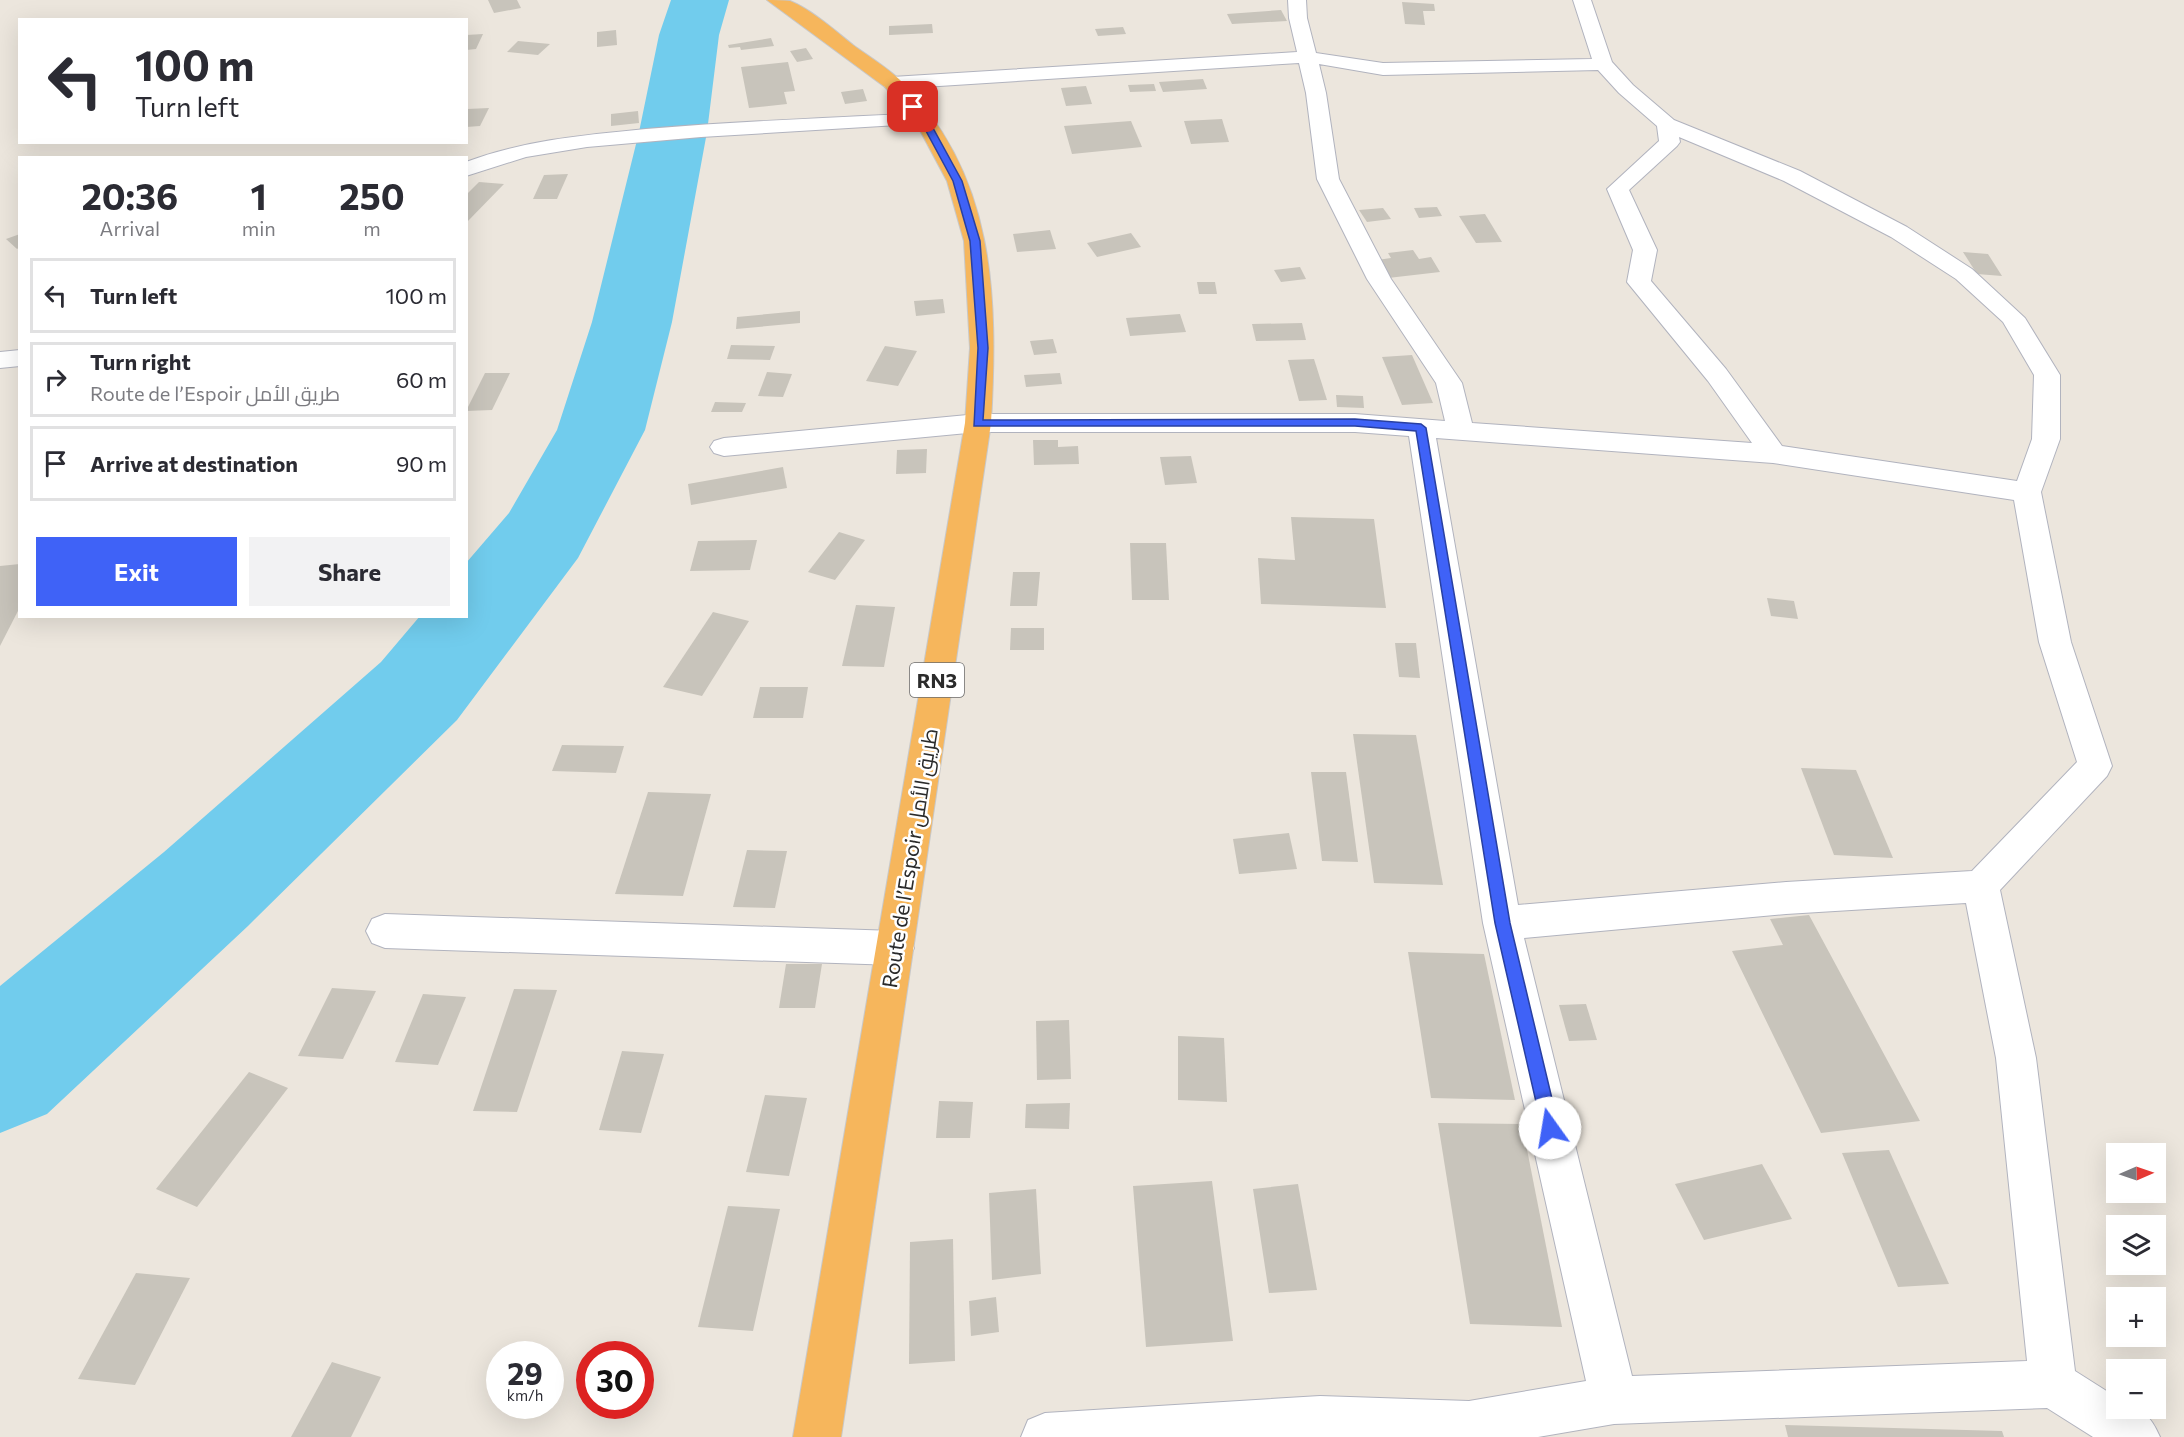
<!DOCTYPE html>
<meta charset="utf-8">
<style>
body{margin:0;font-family:Commissioner,Cairo,sans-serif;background:#f2f2f3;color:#2b2b33;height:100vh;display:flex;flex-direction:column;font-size:22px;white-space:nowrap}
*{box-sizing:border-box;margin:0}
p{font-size:20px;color:#7c7c81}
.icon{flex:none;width:33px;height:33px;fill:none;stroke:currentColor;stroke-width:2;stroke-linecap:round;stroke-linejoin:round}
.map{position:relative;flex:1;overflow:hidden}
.panel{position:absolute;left:18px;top:156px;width:450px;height:462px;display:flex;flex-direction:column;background:#fff;border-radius:0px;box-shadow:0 6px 24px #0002}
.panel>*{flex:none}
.banner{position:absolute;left:18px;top:18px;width:450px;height:126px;border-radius:0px;box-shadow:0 6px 24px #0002;background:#fff;color:#2b2b33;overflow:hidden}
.needle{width:39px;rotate:88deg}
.controls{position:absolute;left:2106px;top:1143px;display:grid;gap:12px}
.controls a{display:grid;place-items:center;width:60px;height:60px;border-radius:0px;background:#fff;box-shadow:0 6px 24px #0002;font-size:30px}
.speed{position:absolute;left:486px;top:1341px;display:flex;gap:12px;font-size:30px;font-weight:700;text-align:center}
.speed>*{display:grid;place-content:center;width:78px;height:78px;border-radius:50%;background:#fff;box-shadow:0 6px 24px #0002;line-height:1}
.speed small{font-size:15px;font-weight:400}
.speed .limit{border:9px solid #d22;background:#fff;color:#111}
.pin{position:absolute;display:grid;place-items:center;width:51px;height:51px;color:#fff;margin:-26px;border-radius:12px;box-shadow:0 3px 9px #0006}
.me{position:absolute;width:66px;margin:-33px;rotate:347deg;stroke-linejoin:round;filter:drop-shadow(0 0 4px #0008)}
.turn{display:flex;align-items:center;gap:21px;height:126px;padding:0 18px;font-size:27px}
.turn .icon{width:78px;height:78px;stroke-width:2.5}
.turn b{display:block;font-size:42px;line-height:51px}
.eta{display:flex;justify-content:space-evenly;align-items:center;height:102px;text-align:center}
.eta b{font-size:36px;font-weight:700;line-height:42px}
.button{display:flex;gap:12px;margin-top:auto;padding:12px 18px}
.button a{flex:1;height:69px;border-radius:0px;background:#3f62f7;color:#fff;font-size:24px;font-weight:700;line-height:69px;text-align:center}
.button a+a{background:#f2f2f3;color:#2b2b33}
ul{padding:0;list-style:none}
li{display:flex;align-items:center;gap:18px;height:75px;margin:0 12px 9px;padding:0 6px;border:3px solid #e1e1e2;border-radius:0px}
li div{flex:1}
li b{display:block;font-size:22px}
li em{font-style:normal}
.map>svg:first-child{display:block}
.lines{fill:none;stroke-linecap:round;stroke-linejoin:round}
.river{fill:#71cced;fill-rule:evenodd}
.building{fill:#c8c4bb}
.minor-casing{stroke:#b1b3be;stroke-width:2}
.trunk-casing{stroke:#c8c8c8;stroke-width:2}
.minor{fill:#fff;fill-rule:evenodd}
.trunk{fill:#f6b65c;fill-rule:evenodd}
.route{fill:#3f62f7;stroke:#2940a1;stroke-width:1.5}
.labels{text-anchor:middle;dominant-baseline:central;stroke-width:5;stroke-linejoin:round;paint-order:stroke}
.shield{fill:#fff;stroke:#6b6b6b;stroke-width:1.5}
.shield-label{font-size:20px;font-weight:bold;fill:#2b2b2b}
.street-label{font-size:21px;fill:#2b2b2b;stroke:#fff}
</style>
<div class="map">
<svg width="2184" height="1437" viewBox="0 0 2184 1437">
<rect width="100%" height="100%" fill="#ece6dd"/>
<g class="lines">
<polygon class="river" points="671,0 729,0 719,35 707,132 672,322 645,430 578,558 457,720 248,926 47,1114 0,1133 0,986 164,852 381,662 420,616 466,616 466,563 509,513 557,430 592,322 639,132 659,35"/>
</g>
<g class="building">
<polygon points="488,0 517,0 521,8 494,13"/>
<polygon points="1402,2 1434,4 1435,11 1423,11 1425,25 1405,24"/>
<polygon points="1281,10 1287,21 1232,24 1227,14"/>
<polygon points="932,24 933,33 889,35 889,26"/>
<polygon points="1123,27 1126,34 1098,36 1095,29"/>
<polygon points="616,30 617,45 597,47 597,32"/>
<polygon points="483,34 476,49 466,50 466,35"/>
<polygon points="771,38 774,46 741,50 740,47 729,48 728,45"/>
<polygon points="518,41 550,44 538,55 507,52"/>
<polygon points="806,48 813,59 797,62 790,51"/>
<polygon points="788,62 795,91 784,92 787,104 749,108 741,67"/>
<polygon points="1203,79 1207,89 1163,92 1159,82"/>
<polygon points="1154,84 1156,91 1130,92 1128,85"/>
<polygon points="1086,86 1092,104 1066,106 1061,88"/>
<polygon points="863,89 867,101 845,104 841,92"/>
<polygon points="489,108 480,126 466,127 467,109"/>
<polygon points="638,111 639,123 611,126 611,114"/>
<polygon points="1222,119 1229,142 1191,144 1184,121"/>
<polygon points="1131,121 1142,147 1072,154 1064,126"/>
<polygon points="568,174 557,199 533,199 544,175"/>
<polygon points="479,182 504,184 466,223 466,195"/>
<polygon points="1437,207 1442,216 1419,218 1414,208"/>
<polygon points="1383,208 1391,219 1367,222 1359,210"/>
<polygon points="1485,214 1502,242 1476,243 1459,216"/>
<polygon points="1050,230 1056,249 1017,252 1013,234"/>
<polygon points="1131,233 1141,247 1097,257 1087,243"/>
<polygon points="20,234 20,247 17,249 6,239"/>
<polygon points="1413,250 1419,259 1431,257 1440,272 1388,278 1377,260 1391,258 1388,253"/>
<polygon points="1963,252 1988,254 2002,276 1977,274"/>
<polygon points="1300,267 1306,279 1281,282 1274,270"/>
<polygon points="1197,282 1215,282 1217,294 1199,294"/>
<polygon points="943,299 945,313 916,316 914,301"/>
<polygon points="800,311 800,323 736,329 737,317"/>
<polygon points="1180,314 1186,332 1130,336 1126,318"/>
<polygon points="1302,323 1306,340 1256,341 1252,324"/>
<polygon points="1053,339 1057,353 1034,355 1030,341"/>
<polygon points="731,345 775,346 770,360 727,359"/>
<polygon points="885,346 917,351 898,386 866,381"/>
<polygon points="1412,355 1433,403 1402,405 1382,357"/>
<polygon points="1314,359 1327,400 1299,401 1288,360"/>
<polygon points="767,372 792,374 783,397 758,396"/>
<polygon points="485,373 510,373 492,410 466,411"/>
<polygon points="1060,373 1062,384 1026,387 1024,375"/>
<polygon points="1336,395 1363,396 1364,408 1337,407"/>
<polygon points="715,402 746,403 742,412 711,412"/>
<polygon points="1033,440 1058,440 1058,447 1078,446 1079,464 1034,465"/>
<polygon points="927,449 926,473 896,474 897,450"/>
<polygon points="1191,456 1197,483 1165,485 1160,457"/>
<polygon points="783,467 787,488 691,505 688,484"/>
<polygon points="1291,517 1374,519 1386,608 1261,604 1258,558 1295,560"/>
<polygon points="839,532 865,540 835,580 808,572"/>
<polygon points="757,540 750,570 690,571 698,541"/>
<polygon points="1130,543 1166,543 1169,600 1132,600"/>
<polygon points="20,564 20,607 0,646 0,566"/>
<polygon points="1013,572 1040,572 1037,606 1010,606"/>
<polygon points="1767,598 1794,601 1798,619 1771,616"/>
<polygon points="856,605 895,607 884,667 842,666"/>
<polygon points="713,612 749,621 702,696 663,687"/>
<polygon points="1011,628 1044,628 1044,650 1010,650"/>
<polygon points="1395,643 1416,643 1420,678 1399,677"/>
<polygon points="760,687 808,687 803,718 753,718"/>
<polygon points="1353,734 1416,735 1443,885 1374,883"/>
<polygon points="562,745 624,746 616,773 552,771"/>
<polygon points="1801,768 1856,770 1893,858 1834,855"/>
<polygon points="1311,772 1346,772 1358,862 1322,861"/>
<polygon points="648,792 711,794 683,896 615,894"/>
<polygon points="1289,833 1297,869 1239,874 1233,839"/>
<polygon points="747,850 787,851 775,908 733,907"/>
<polygon points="1809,915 1920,1121 1821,1133 1732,951 1783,945 1770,919"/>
<polygon points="1408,952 1484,954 1515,1100 1431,1098"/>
<polygon points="786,964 822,964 815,1008 779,1008"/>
<polygon points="332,988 376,991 343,1059 298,1056"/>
<polygon points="514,989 557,990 517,1112 473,1111"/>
<polygon points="423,994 466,997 438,1065 395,1062"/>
<polygon points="1586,1004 1597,1040 1569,1041 1559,1005"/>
<polygon points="1069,1020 1071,1079 1037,1080 1036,1021"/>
<polygon points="1178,1036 1224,1038 1227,1102 1178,1100"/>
<polygon points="622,1051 664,1054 641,1133 599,1130"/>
<polygon points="249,1072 288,1088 197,1207 156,1189"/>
<polygon points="765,1095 807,1098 789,1176 746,1172"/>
<polygon points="939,1101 973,1102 970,1138 936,1138"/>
<polygon points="1070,1103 1069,1129 1025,1128 1026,1104"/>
<polygon points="1438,1123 1522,1124 1562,1327 1470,1324"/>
<polygon points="1889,1150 1949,1284 1898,1287 1842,1153"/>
<polygon points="1762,1164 1792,1219 1704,1240 1675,1184"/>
<polygon points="1212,1181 1233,1341 1146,1347 1133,1186"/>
<polygon points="1298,1184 1317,1290 1269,1293 1253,1189"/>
<polygon points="1036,1189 1041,1274 992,1280 989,1193"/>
<polygon points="728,1206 780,1209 753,1331 698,1327"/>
<polygon points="953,1239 955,1361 909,1364 910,1242"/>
<polygon points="136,1273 190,1278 135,1385 78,1379"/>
<polygon points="996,1297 999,1332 971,1336 969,1301"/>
<polygon points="332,1362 381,1377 351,1437 291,1437"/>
<polygon points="1785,1425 2002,1431 2004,1437 1788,1437"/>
</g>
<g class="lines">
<defs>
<g id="minor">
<path d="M1288 0H1306L1307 18 1316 53 1383 63 1592 59 1573 0H1591L1612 62 1633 85 1674 120 1800 171 1907 227 1972 269 2025 318 2060 375V439L2041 492 2071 642 2112 766 2107 776 2000 890 2036 1058 2075 1371 2116 1397V1408C2142 1408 2150 1414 2160 1437H2093L2047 1408 1614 1424 1538 1437H1021L1028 1420 1045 1413 1320 1396 1469 1401 1586 1381 1483 923 1409 436 1355 432H978L724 456 714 453 710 447 714 441 724 438 978 414H1355L1445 421 1436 383 1367 279 1317 179 1306 93 1299 63 892 89 885 87 882 83 885 79 892 77 1297 52 1289 18ZM1319 64 1383 75 1598 70 1619 93 1657 126 1659 141 1607 189 1633 250 1627 282 1708 381 1752 443 1472 423 1462 383 1391 279 1339 179 1326 93ZM1679 137 1784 181 1891 237 1956 279 2003 322 2034 375 2032 439 2017 481 1782 446 1726 369 1651 281 1657 250 1629 190 1677 146 1680 142ZM1436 438 1773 463 2014 500 2039 642 2077 762 1972 871 1786 882 1518 905ZM1966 903 1996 1058 2027 1361 1632 1376 1524 938 1786 914Z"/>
<path d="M924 113 931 115 934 119 931 123 701 137 587 147 526 157 466 176V162C524 140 585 135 646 129 738 121 831 118 924 113Z"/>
<polygon points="20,350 20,366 0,368 0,352"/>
<polygon points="385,914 895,931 908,936 914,948 908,960 895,965 385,948 372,943 366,931 372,919"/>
</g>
<path id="trunk" d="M767 0C774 0 783 0 790 1 812 10 834 30 853 45 868 56 886 67 900 80 996 175 998 297 991 423L841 1437H793L965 423 970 348 964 241 947 181 915 121 885 87Z"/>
</defs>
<use href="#minor" class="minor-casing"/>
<use href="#trunk" class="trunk-casing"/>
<use href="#minor" class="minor"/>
<use href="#trunk" class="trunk"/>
</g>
<polygon class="route" points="910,105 916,105 928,119 962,181 980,241 988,348 983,420 1355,419 1421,424 1426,428 1510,923 1559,1128 1556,1134 1550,1136 1544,1134 1542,1128 1495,923 1416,431 1355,426 974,426 978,348 970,241 953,181 920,120 909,107"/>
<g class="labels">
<rect class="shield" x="910" y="663" width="54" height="34" rx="4.5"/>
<g class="shield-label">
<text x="937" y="680">RN3</text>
</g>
<g class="street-label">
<text transform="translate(909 858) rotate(-81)">Route de l’Espoir طريق الأمل</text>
</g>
</g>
</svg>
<div class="controls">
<a><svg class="needle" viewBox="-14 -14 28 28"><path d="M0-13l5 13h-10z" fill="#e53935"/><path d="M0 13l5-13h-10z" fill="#7c7c81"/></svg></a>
<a><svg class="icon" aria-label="layers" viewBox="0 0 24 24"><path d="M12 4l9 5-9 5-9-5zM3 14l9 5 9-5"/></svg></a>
<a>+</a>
<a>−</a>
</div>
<div class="speed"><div>29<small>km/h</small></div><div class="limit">30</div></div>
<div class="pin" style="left:913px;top:107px;background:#d93025"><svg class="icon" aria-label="arrive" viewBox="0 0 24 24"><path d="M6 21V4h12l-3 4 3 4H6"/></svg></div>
<svg class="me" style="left:1550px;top:1128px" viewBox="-20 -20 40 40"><circle r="19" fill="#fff"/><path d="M0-13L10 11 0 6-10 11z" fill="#3f62f7"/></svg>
<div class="banner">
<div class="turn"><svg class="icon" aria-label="left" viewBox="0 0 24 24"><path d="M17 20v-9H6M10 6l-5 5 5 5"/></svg><div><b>100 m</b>Turn left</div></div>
</div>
<section class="panel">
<div class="eta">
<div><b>20:36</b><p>Arrival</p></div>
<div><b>1</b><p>min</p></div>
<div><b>250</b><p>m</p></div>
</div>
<ul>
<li><svg class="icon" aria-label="left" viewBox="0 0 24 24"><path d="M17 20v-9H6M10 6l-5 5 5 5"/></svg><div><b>Turn left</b></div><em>100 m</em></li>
<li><svg class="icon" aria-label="right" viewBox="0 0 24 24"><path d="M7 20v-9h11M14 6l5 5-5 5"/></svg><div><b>Turn right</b><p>Route de l’Espoir طريق الأمل</p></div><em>60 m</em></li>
<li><svg class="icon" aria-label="arrive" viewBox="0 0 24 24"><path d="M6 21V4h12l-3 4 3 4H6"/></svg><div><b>Arrive at destination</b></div><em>90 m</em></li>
</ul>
<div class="button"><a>Exit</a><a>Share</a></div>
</section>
</div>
